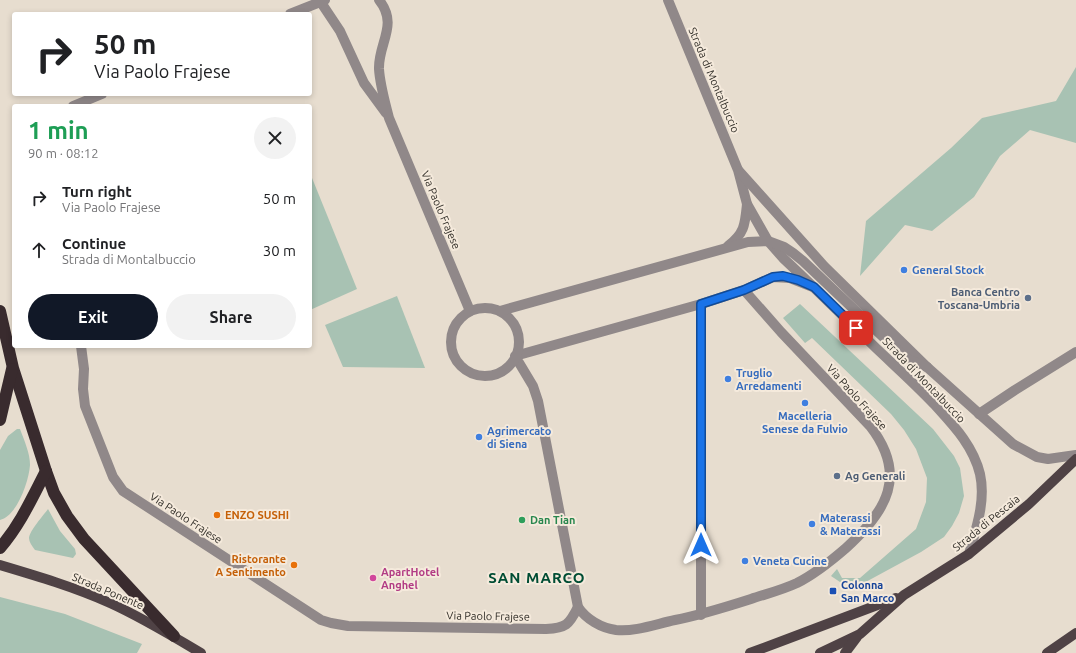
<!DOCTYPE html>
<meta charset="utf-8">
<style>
body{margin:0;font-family:Ubuntu,sans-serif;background:#f2f2f2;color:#202124;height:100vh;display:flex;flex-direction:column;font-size:15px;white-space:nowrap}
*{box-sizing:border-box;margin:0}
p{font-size:13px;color:#757577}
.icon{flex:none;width:22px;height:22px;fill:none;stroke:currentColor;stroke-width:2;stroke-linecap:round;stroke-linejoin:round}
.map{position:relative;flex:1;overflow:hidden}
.side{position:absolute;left:12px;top:104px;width:300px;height:244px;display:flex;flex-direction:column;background:#fff;border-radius:4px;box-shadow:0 2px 6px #0003}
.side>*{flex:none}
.guide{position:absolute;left:12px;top:12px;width:300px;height:84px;border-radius:4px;box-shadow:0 2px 6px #0003;background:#fff;color:#202124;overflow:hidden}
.pin{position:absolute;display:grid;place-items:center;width:34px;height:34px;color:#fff;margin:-17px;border-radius:8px;box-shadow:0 2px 6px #0006}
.me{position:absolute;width:44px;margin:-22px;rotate:0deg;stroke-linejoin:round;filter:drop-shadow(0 0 3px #0008)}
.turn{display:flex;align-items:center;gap:14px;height:84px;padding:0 16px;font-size:18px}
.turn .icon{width:52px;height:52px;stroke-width:2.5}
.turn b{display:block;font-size:28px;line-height:34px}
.round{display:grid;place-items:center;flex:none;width:42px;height:42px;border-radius:21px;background:#f2f2f2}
.head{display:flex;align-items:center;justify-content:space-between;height:68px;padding:0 16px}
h1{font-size:24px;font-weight:600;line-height:30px;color:#1e9e55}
.cta{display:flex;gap:8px;margin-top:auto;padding:8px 16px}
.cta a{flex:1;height:46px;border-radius:24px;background:#111827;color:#fff;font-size:16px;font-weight:600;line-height:46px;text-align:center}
.cta a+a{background:#f2f2f2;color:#202124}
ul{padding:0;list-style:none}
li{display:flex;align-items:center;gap:12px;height:52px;padding:0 16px}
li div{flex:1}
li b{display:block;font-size:15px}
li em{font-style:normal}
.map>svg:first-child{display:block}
.green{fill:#a8c2b3}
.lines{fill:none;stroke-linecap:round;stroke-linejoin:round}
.minor{stroke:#908889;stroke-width:10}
.major{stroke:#4f4245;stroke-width:10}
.highway{stroke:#392b2e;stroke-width:12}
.route-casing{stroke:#114b97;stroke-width:10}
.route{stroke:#1a73e8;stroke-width:7}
.shop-dot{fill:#3f7fe0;stroke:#f5eadc;stroke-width:1.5}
.service-dot{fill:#5c6f8a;stroke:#f5eadc;stroke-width:1.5}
.food-dot{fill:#e8710a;stroke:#f5eadc;stroke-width:1.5}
.leisure-dot{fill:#2e9e5b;stroke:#f5eadc;stroke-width:1.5}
.hotel-dot{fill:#d1479c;stroke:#f5eadc;stroke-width:1.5}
.transit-dot{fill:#1a4fb4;stroke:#f5eadc;stroke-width:1.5}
.labels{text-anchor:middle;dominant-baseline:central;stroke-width:4;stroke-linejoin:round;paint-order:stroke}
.street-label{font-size:11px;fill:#302d27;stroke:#f5eadc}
.shop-label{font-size:11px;font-weight:bold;fill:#366cbe;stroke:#f5eadc;text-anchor:start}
.service-label{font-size:11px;font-weight:bold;fill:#4e5e75;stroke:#f5eadc;text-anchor:end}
.food-label{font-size:11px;font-weight:bold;fill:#c56008;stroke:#f5eadc;text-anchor:start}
.leisure-label{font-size:11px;font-weight:bold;fill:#27864d;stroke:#f5eadc;text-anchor:start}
.hotel-label{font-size:11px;font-weight:bold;fill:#b23c85;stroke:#f5eadc;text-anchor:start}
.transit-label{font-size:11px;font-weight:bold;fill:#164399;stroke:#f5eadc;text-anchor:start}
.district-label{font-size:15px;font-weight:bold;letter-spacing:1px;fill:#004d34;stroke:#f5eadc}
</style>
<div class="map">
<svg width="1076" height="653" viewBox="0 0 1076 653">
<rect width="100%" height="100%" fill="#e7ddcf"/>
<g class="green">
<polygon points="1076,67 1076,143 1030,130 1000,156 974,197 932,231 905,225 860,276 866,221 951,148 982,118 1056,101"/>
<polygon points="310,173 357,289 310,310"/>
<polygon points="397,296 425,368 343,367 325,325"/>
<polygon points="800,304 933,429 954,456 960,468 964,496 959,513 952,526 944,537 921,552 862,584 840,582 831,576 837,569 842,578 860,578 916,529 926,502 927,478 916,449 904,430 891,414 812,338 805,343 783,318"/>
<path d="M17 429H20C24 440 30 453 30 465 29 481 17 516 0 520V450L8 436Z"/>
<path d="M48 509 60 531 75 549 76 554 73 558 35 550C32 546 29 542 29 538 30 530 43 516 48 509Z"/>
<polygon points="0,597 65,614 142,644 137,653 0,653"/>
</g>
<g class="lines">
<g class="minor">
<path d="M379 0C399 25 378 43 379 69 380 85 385 102 389 118L470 311"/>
<path d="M668 0 738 170 747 204 768 241 783 258C815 288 846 319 877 349 896 367 916 385 934 404 953 425 973 445 980 474 986 501 976 529 969 554"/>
<polyline points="320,1 340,31 364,83 386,113"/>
<polyline points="290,14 325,0"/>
<polyline points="73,106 102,94"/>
<polyline points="739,171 824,266 927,367 1013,444 1037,457 1048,459 1076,455"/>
<path d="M728 246C745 233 745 224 747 204"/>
<path d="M744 290 781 332 870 426C908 475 887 511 846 548 831 561 815 574 797 583 782 590 766 594 751 599 726 607 701 615 675 620 656 624 635 632 616 630 601 628 586 619 578 607L538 401 533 386 515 356 701 304 744 290 773 277 790 278 813 287"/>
<circle cx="485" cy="342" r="34"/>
<polyline points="500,311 748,242 768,241 784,247 793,253 803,261 897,350 909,360 927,367"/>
<path d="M81 346 84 369 83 389 85 406 113 477 123 491 321 620 331 623 348 626 546 629C566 628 569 625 578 607"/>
<polyline points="979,414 1015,390 1076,352"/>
<polyline points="701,615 701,304"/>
</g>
<g class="major">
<path d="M0 565C37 576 74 587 110 603 141 617 171 635 201 653"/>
<polyline points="750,653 896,598"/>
<polyline points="820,653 860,634 904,595 969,554 1029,504 1076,459"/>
<polyline points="845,653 857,637"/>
<polyline points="1047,653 1076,633"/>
</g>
<g class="highway">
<polyline points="0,311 13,368 46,471 54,493 67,516 84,539 174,636"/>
<polyline points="0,420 12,369"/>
<path d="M0 548C20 525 32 498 46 471"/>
</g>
</g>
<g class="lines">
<defs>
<polyline id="route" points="701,545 701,304 744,290 773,277 783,276 798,280 814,287 856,328"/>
</defs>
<use href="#route" class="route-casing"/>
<use href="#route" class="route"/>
</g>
<g class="shop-dot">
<circle cx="904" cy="270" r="4"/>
<circle cx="728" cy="379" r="4"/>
<circle cx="805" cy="403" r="4"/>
<circle cx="479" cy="437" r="4"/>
<circle cx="812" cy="524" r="4"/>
<circle cx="745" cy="561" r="4"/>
</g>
<g class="service-dot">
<circle cx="1028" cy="298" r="4"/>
<circle cx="837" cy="476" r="4"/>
</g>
<g class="food-dot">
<circle cx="217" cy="515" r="4"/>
<circle cx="294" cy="565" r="4"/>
</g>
<circle class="leisure-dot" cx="522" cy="520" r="4"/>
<circle class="hotel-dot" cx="373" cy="578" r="4"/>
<rect class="transit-dot" x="829" y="587" width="8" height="8" rx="2"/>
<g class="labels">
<g class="street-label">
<text transform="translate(714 80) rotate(67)">Strada di Montalbuccio</text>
<text transform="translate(441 210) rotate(67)">Via Paolo Frajese</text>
<text transform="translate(924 380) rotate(46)">Strada di Montalbuccio</text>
<text transform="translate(857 397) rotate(48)">Via Paolo Frajese</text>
<text transform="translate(186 518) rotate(33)">Via Paolo Frajese</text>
<text transform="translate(986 523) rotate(-39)">Strada di Pescaia</text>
<text transform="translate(108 591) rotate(23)">Strada Ponente</text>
<text transform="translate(488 616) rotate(1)">Via Paolo Frajese</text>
</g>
<g class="shop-label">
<text x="912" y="270">General Stock</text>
<text x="736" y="373">Truglio<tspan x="736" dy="13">Arredamenti</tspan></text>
<text x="805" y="416" text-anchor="middle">Macelleria<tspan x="805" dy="13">Senese da Fulvio</tspan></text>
<text x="487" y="431">Agrimercato<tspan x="487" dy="13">di Siena</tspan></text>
<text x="820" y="518">Materassi<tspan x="820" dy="13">&amp; Materassi</tspan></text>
<text x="753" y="561">Veneta Cucine</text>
</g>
<g class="service-label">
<text x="1020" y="292">Banca Centro<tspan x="1020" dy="13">Toscana-Umbria</tspan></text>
<text x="845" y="476" text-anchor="start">Ag Generali</text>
</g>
<g class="food-label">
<text x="225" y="515">ENZO SUSHI</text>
<text x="286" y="559" text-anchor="end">Ristorante<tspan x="286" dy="13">A Sentimento</tspan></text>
</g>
<g class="leisure-label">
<text x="530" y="520">Dan Tian</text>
</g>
<g class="hotel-label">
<text x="381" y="572">ApartHotel<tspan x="381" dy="13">Anghel</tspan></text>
</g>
<g class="transit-label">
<text x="841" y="585">Colonna<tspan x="841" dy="13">San Marco</tspan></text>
</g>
<g class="district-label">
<text x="537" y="577">SAN MARCO</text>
</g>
</g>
</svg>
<div class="pin" style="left:856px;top:328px;background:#d93025"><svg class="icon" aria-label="arrive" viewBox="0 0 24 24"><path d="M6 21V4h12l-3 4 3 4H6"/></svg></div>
<svg class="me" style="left:701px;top:545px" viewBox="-20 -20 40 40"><path d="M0-17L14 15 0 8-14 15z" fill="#1a73e8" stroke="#fff" stroke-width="4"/></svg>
<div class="guide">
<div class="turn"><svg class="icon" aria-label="right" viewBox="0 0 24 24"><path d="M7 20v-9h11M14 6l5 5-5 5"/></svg><div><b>50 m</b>Via Paolo Frajese</div></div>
</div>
<section class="side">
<div class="head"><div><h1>1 min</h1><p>90 m · 08:12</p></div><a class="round"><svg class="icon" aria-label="close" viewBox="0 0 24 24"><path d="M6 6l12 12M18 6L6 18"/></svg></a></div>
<ul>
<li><svg class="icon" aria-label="right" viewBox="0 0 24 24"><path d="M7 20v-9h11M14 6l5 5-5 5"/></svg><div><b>Turn right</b><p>Via Paolo Frajese</p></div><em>50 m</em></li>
<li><svg class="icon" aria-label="ahead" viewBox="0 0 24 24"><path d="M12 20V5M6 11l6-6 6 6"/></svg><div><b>Continue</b><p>Strada di Montalbuccio</p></div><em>30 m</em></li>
</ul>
<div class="cta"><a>Exit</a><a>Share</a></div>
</section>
</div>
